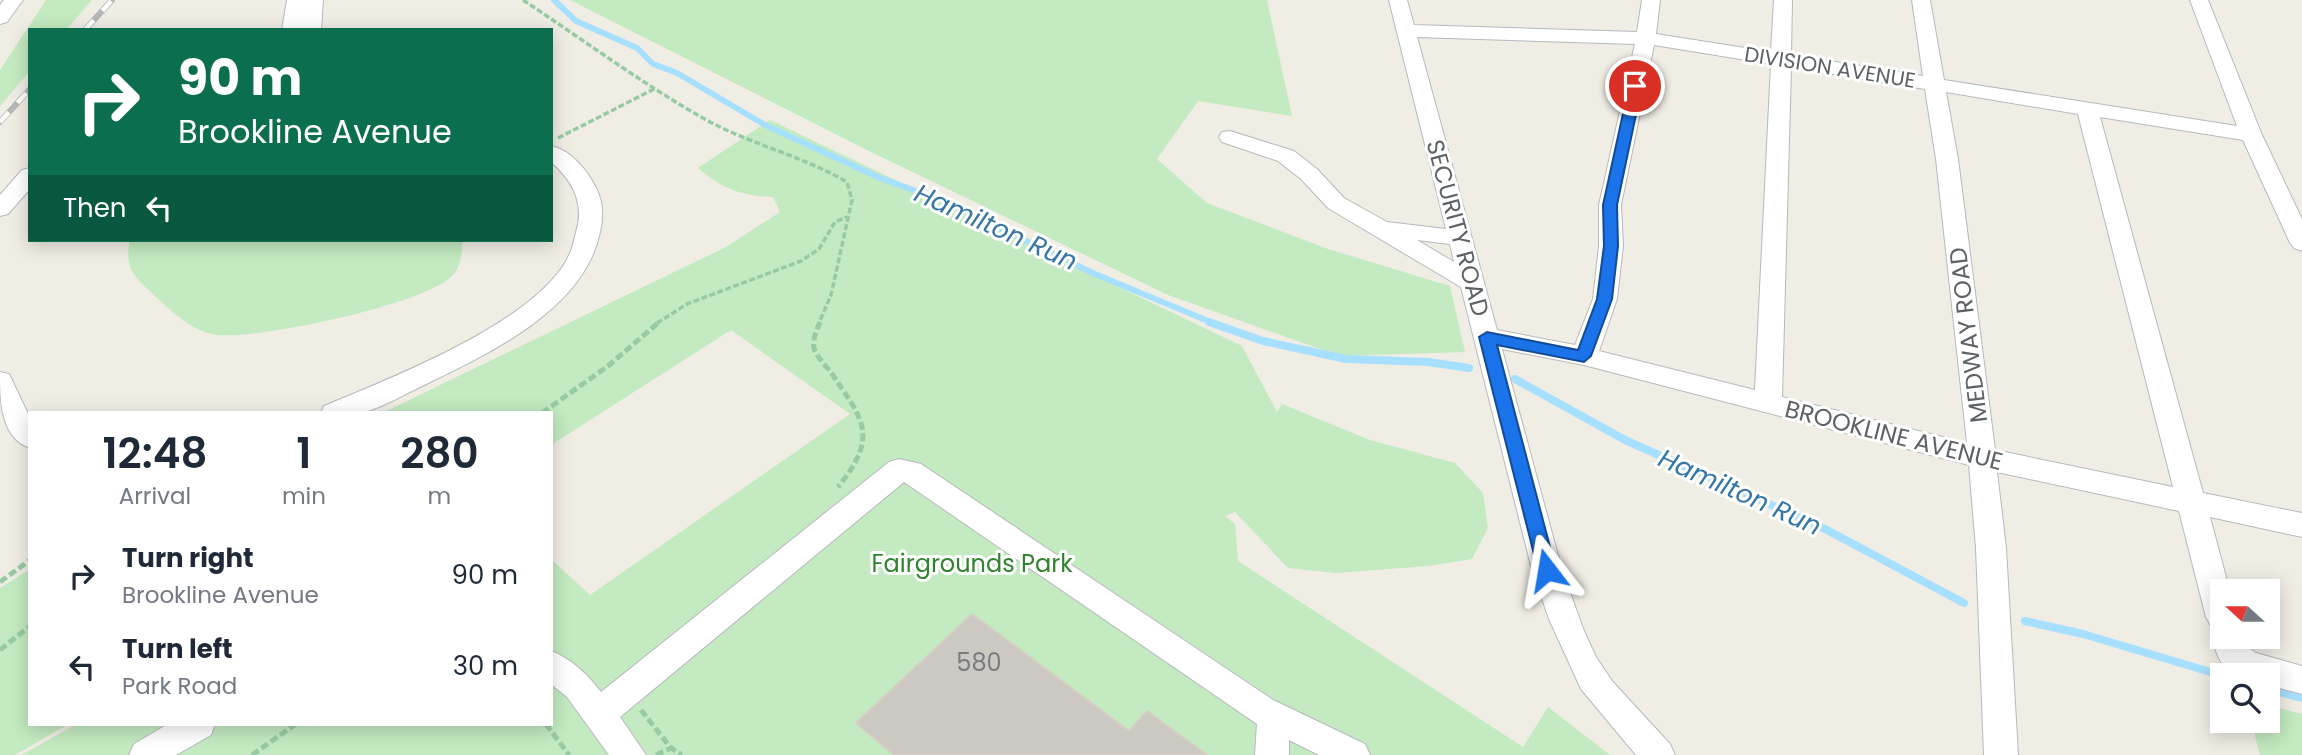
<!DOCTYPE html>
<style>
body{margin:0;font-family:Poppins,sans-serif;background:#f2f2f3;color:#1f2937;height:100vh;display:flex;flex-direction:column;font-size:26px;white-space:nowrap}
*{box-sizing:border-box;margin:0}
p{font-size:23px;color:#747a83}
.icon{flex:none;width:38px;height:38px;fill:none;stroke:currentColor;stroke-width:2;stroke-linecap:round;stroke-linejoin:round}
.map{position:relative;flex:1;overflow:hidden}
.panel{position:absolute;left:28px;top:411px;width:525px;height:315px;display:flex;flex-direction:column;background:#fff;border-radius:0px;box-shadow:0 4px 18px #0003}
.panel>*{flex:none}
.guide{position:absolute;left:28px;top:28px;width:525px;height:214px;border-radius:0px;box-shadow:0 4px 18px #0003;background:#0b6e4f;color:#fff;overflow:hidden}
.needle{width:46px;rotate:291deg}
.tools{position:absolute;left:2210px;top:579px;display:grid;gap:14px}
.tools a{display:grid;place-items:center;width:70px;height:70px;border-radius:0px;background:#fff;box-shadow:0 4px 18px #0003;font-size:35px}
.pin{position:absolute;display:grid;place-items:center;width:60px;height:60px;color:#fff;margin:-30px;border:4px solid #fff;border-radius:50%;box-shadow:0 2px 7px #0007}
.me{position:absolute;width:77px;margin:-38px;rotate:346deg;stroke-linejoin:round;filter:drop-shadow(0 0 5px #0008)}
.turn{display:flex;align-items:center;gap:24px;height:147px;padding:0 35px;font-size:32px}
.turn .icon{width:91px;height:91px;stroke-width:2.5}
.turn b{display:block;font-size:49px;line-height:60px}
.then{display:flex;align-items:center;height:66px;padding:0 35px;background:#0003;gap:14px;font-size:26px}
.eta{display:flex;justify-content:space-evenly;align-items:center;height:119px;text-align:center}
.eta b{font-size:42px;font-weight:600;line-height:49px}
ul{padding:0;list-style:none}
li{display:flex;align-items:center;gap:21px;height:91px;padding:0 35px}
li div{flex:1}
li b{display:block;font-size:26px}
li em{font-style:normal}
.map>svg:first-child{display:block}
.green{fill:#c3eac0}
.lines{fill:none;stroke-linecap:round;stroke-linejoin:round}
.stream-far1{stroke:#a7e0ff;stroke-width:6}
.stream{stroke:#a7e0ff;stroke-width:8}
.building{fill:#ccc8c2;stroke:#d6cec3;stroke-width:2}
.minor-casing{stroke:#b6b9bd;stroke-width:2}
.path-far1{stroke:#98cba3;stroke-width:3.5;stroke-dasharray:6 2.5;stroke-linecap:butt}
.path{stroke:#98cba3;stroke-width:5;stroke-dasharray:8 3.5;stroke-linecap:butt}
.minor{fill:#fff;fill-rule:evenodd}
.rail-casing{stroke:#b6b7b8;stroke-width:6}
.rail{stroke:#fff;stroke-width:4.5;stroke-dasharray:13;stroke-linecap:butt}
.route{fill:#1a73e8;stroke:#114b97;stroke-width:2}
.labels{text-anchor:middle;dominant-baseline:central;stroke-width:6;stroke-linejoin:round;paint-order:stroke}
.far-street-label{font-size:21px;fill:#5d6267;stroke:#fff}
.street-label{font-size:24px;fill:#5d6267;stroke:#fff}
.park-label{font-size:24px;fill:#30842e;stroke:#fff}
.near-number-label{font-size:24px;fill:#797c7e}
.water-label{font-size:26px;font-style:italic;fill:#3676a7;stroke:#fff}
</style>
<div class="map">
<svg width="2302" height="755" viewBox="0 0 2302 755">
<rect width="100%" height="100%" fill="#f0ede5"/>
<g class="green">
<polygon points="46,0 92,0 66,30 30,30 30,71 0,106 0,70"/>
<polygon points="570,0 1267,0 1292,116 1198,101 1157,159 1207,203 1328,249 1450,286 1465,352 1340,356 1168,295 873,153"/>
<path d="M770 120 1242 346 1277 412 1282 404 1370 440 1455 463 1483 493 1488 528 1472 559 1429 566 1336 573 1288 568 1235 512 1225 516 1235 524 1238 561 1523 747 1548 707 1610 755H21L75 725 551 724V559L590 595 850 414 731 330 551 445V413H382L726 247 780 212 773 197C742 196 722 189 698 168Z"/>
<path d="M130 240H462C463 250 461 267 453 275 427 304 260 339 219 335 193 333 171 311 153 294 133 275 124 268 130 240Z"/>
<polygon points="30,569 30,724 67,725 15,755 0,755 0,588"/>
<polygon points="2268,705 2302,714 2302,755 2260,755 2251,721 2268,721"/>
</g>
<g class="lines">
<polyline class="stream-far1" points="554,0 576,21 637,48 653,64 677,73 765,125 880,178 941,200 1095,274 1213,323"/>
<g class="stream">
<polyline points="1209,322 1263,341 1346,359 1428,362 1469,368"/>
<polyline points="1515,379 1625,440 1825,529 1964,603"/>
<polyline points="2025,621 2083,634 2224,676"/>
<polyline points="2268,689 2302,698"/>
</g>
</g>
<polygon class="building" points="972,614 1129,731 1147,711 1207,755 894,755 856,723"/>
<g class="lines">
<defs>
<g id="minor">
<polygon points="4,0 23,0 7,22 0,24 0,5"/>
<polygon points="287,0 323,0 321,30 282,30"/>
<path d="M1389 0H1407L1414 25 1637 32 1642 0H1660L1656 34 1771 52 1774 0H1792L1791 55 1923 76 1912 0H1930L1944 80 2237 126 2190 0H2208L2262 135 2302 219V251L2294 248 2290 243 2243 140 2100 117 2203 493 2302 513V537L2210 517 2230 592H2222V637H2244L2246 646 2256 653 2302 666V694L2268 685V676C2232 676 2221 675 2212 637L2217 628 2211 626 2206 617 2179 511 1997 472 2006 548 2018 755H1984L1976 548 1969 465 1584 365 1502 349 1562 570 1584 631 1596 657 1612 681 1670 744 1675 755H1636L1581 689 1549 619 1532 570 1461 287 1328 208 1301 179 1278 161 1222 142 1219 137 1222 132 1230 131 1294 151 1317 169 1344 198 1387 222 1446 229ZM1417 37 1635 44 1599 205V246L1593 299 1575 345 1497 330ZM1654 45 1771 64 1755 390 1599 351 1617 299 1623 246 1621 205ZM1791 67 1925 89 1936 159 1967 443 1782 397ZM1946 92 2078 114 2173 487 1995 450 1958 159ZM1417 240 1450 244 1454 262Z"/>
<path d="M551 146C571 150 588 171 596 188 605 206 603 222 598 240 578 313 484 356 422 386 405 394 376 411 358 413 346 415 333 413 321 413L324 406C389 379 542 320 570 253 573 247 574 239 576 232 585 204 573 181 551 162Z"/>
<polygon points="30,168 30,189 8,214 0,216 0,195 22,170"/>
<path d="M0 372 9 374 30 418V448C0 438 0 399 0 372Z"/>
<path d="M899 459 921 464 1273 700 1365 744 1370 755H1319L1289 740V755H1255L1257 724 904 482 620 717 646 755H609L567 697 551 684V651C572 659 588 675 601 692L889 462Z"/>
<polygon points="168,724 215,724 211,735 176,755 129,755 134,744"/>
</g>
</defs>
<use href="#minor" class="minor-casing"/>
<g class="path-far1">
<path d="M523 0C582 39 640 82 701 117 748 144 801 155 847 182L852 200 831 295 819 323"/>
<polyline points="558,138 656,88"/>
<polyline points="657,323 687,304 801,261 819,249 835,222 847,217"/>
</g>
<g class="path">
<path d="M820 322C817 329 812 340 814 348 816 356 825 365 830 371 863 420 880 435 838 487"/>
<polyline points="542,413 608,366 659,322"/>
<polyline points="0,582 30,560"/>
<polyline points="0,650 30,626"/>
<polyline points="641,710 671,748 682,755"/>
<polyline points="546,724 569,755"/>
<polyline points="252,755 296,724"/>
<polyline points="656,755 671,748"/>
</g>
<use href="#minor" class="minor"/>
<defs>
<g id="rail">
<polyline points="85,30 112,0"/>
<polyline points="0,122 30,89"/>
</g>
</defs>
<use href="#rail" class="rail-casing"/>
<use href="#rail" class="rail"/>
</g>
<polygon class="route" points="1635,82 1642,86 1617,205 1618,246 1612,299 1591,356 1584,362 1497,345 1556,570 1554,576 1547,578 1541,576 1538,570 1479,337 1487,332 1578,350 1597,299 1604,246 1603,205 1629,86"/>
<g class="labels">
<g class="far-street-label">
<text transform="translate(1830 67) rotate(9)">DIVISION AVENUE</text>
</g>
<g class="street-label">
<text transform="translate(1458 228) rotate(75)">SECURITY ROAD</text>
<text transform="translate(1968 335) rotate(-97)">MEDWAY ROAD</text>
<text transform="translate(1894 435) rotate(14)">BROOKLINE AVENUE</text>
</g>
<g class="park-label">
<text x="972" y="563">Fairgrounds Park</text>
</g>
<g class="near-number-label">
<text x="979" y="662">580</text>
</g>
<g class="water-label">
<text transform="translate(996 227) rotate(24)">Hamilton Run</text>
<text transform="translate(1740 492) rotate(24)">Hamilton Run</text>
</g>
</g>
</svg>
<div class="tools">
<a><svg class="needle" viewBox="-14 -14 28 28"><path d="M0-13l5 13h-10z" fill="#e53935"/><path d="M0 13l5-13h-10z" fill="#747a83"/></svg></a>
<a><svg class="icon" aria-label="search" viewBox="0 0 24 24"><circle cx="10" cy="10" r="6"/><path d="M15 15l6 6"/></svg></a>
</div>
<div class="pin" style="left:1635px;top:86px;background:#d93025"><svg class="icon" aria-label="arrive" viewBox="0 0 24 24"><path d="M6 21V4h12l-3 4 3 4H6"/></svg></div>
<svg class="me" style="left:1547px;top:570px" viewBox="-20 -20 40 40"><path d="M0-17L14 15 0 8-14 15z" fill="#1a73e8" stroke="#fff" stroke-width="4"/></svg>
<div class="guide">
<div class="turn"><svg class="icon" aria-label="right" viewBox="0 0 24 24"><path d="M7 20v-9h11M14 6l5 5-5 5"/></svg><div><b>90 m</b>Brookline Avenue</div></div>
<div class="then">Then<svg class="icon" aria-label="left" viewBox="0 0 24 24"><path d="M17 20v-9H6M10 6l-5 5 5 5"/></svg></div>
</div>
<section class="panel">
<div class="eta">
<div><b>12:48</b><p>Arrival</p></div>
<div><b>1</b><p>min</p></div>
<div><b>280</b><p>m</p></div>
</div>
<ul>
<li><svg class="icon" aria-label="right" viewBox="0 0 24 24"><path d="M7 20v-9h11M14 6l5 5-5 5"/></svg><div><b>Turn right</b><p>Brookline Avenue</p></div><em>90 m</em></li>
<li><svg class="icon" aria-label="left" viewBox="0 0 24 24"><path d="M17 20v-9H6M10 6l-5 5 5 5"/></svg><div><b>Turn left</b><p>Park Road</p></div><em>30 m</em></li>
</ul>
</section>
</div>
